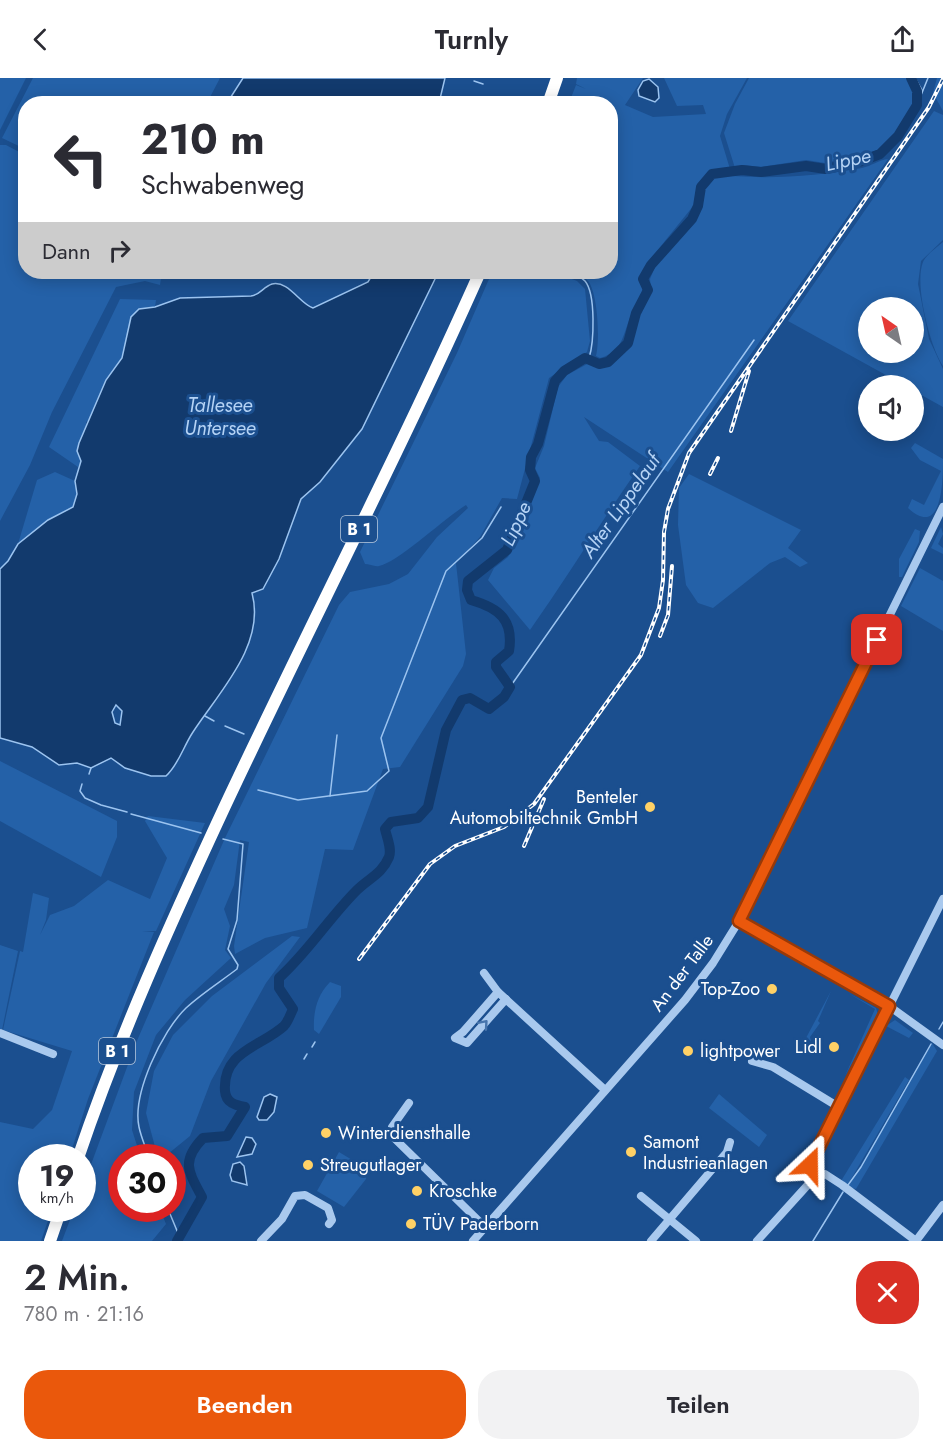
<!DOCTYPE html>
<html lang="de">
<meta charset="utf-8">
<style>
body{margin:0;font-family:Jost,sans-serif;background:#f2f2f3;color:#2b2b33;height:100vh;display:flex;flex-direction:column;font-size:22px;white-space:nowrap}
*{box-sizing:border-box;margin:0}
p{font-size:20px;color:#7c7c81}
.icon{flex:none;width:33px;height:33px;fill:none;stroke:currentColor;stroke-width:2;stroke-linecap:round;stroke-linejoin:round}
.map{position:relative;height:1163px;overflow:hidden}
.drawer{display:flex;flex-direction:column;background:#fff;flex:1}
.drawer>*{flex:none}
.guide{position:absolute;left:18px;top:18px;width:600px;height:183px;border-radius:24px;box-shadow:0 3px 15px #0003;background:#fff;color:#2b2b33;overflow:hidden}
.needle{width:39px;rotate:326deg}
.buttons{position:absolute;left:858px;top:219px;display:grid;gap:12px}
.buttons a{display:grid;place-items:center;width:66px;height:66px;border-radius:50%;background:#fff;box-shadow:0 3px 15px #0003;font-size:30px}
.speed{position:absolute;left:18px;top:1066px;display:flex;gap:12px;font-size:30px;font-weight:700;text-align:center}
.speed>*{display:grid;place-content:center;width:78px;height:78px;border-radius:50%;background:#fff;box-shadow:0 3px 15px #0003;line-height:1}
.speed small{font-size:15px;font-weight:400}
.speed .limit{border:9px solid #d22;background:#fff;color:#111}
.pin{position:absolute;display:grid;place-items:center;width:51px;height:51px;color:#fff;margin:-26px;border-radius:12px;box-shadow:0 3px 9px #0006}
.me{position:absolute;width:66px;margin:-33px;rotate:23deg;stroke-linejoin:round;filter:drop-shadow(0 0 4px #0008)}
.turn{display:flex;align-items:center;gap:21px;height:126px;padding:0 24px;font-size:27px}
.turn .icon{width:78px;height:78px;stroke-width:2.5}
.turn b{display:block;font-size:42px;line-height:51px}
.then{display:flex;align-items:center;height:57px;padding:0 24px;background:#0003;gap:12px;font-size:22px}
.round{display:grid;place-items:center;flex:none;width:63px;height:63px;border-radius:24px;background:#f2f2f3}
.head{display:flex;align-items:center;justify-content:space-between;height:102px;padding:0 24px}
h1{font-size:36px;font-weight:600;line-height:45px}
.button{display:flex;gap:12px;margin-top:auto;padding:12px 24px}
.button a{flex:1;height:69px;border-radius:24px;background:#ea580c;color:#fff;font-size:24px;font-weight:600;line-height:69px;text-align:center}
.button a+a{background:#f2f2f3;color:#2b2b33}
header{display:flex;justify-content:space-between;align-items:center;height:78px;padding:0 24px;background:#fff;font-size:27px;font-weight:600}
.map>svg:first-child{display:block}
.green{fill:#2461a8;fill-rule:evenodd}
.water{fill:#123a6d;stroke:#9cc4f0;stroke-width:1.5;fill-rule:evenodd}
.lines{fill:none;stroke-linecap:round;stroke-linejoin:round}
.stream{stroke:#9cc4f0;stroke-width:1.5}
.river{stroke:#123a6d;stroke-width:10}
.minor{stroke:#a9c9ee;stroke-width:8}
.highway{stroke:#fff;stroke-width:12}
.rail-casing{stroke:#fff;stroke-width:4}
.rail{stroke:#1b4f8f;stroke-width:1.5;stroke-dasharray:4.5;stroke-linecap:butt}
.oneway{stroke:#4674ac}
.route-casing{stroke:#983908;stroke-width:15}
.route{stroke:#ea580c;stroke-width:10}
.poi-dot{fill:#ffd166;stroke:#1b4f8f;stroke-width:2}
.labels{text-anchor:middle;dominant-baseline:central;stroke-width:6;stroke-linejoin:round;paint-order:stroke}
.shield{fill:#1b4f8f;stroke:#bbcadd;stroke-width:1.5}
.shield-label{font-size:16px;font-weight:bold;fill:#fff}
.poi-label{font-size:18px;fill:#fff;stroke:#1b4f8f;text-anchor:start}
.street-label{font-size:18px;fill:#fff;stroke:#1b4f8f}
.water-label{font-size:20px;font-style:italic;fill:#b5d3f5;stroke:#1b4f8f}
</style>
<header><svg class="icon" aria-label="back" viewBox="0 0 24 24"><path d="M15 5l-7 7 7 7"/></svg>Turnly<svg class="icon" aria-label="share" viewBox="0 0 24 24"><path d="M12 15V3M7 8l5-5 5 5M5 13v7h14v-7"/></svg></header>
<div class="map">
<svg width="943" height="1163" viewBox="0 0 943 1163">
<rect width="100%" height="100%" fill="#1b4f8f"/>
<g class="green">
<polygon points="0,0 26,0 0,52"/>
<polygon points="33,0 220,0 207,25 26,26 25,71 2,60"/>
<path d="M577 0H643L625 27 653 39 706 36 703 27 677 28 664 0H747L727 36 720 58 730 91 710 93 697 107 694 127 648 184 640 200C646 220 639 218 632 235 623 254 624 274 600 280L596 278C600 262 598 215 588 203 583 197 577 196 571 194H610V26L569 25 576 7 586 11 576 6Z"/>
<polygon points="749,0 908,0 915,18 910,36 897,56 879,72 825,85 806,82 761,89 743,87 735,90 724,55 735,26"/>
<polygon points="937,0 943,0 943,33 933,15"/>
<path d="M934 33 943 37V162L921 183 918 206 929 261 943 291V329L914 313V308L904 307 788 243ZM868 230H914V274H868Z"/>
<polygon points="0,67 6,67 25,77 26,194 162,194 160,207 145,203 116,209 52,334 30,387 0,443"/>
<path d="M888 81 668 394 584 339 599 363 608 364 640 388C602 442 568 498 530 552L488 502 494 490 508 479 530 436 528 429 530 424 528 422 540 400 535 390 544 368 558 309 567 297 589 285 608 286 619 279 631 265 638 237 651 212 650 201 655 189 689 149 704 120V112L714 100 731 95 732 98C775 101 819 98 862 90 871 88 879 82 888 81Z"/>
<path d="M943 164V288C930 269 914 206 923 184 926 177 937 169 943 164Z"/>
<path d="M492 194H554L577 203 585 211 590 263 587 274 549 300 517 421 502 420 480 459 456 485 466 576 463 588 400 689 383 691 353 772 325 771 307 850 265 860 235 876 234 868 249 764 240 762 234 807 224 831 230 848 225 872 231 880 185 922 156 957 134 1014 132 1052 141 1080H122V1131H160L166 1146 152 1163H62L74 1131H82L83 1108 136 965 225 760 339 527 350 514 389 506 408 496 437 459 468 430 466 427C446 439 397 485 379 488 375 489 369 486 365 486L360 474 457 275Z"/>
<polygon points="120,221 156,222 155,229 139,231 122,280 91,340 86,344 86,352 77,373 81,383 78,389 49,369"/>
<path d="M915 365 943 381C943 401 943 462 908 430L912 421 924 427 941 393 920 382 911 370Z"/>
<polygon points="55,394 75,403 77,416 73,429 48,442 18,466 37,402"/>
<polygon points="689,396 801,452 788,470 808,485 800,489 785,479 770,485 713,530 698,525 686,507 678,447 679,410"/>
<polygon points="941,449 943,456 938,466 943,470 943,476 931,470"/>
<polygon points="915,451 920,453 919,464 902,499 899,499 899,481"/>
<polygon points="920,490 943,503 943,553 901,528"/>
<polygon points="0,683 117,743 117,759 101,799 0,743"/>
<polygon points="148,738 205,745 156,853 142,853 154,854 88,1021 69,1080 32,1080 32,1131 52,1131 41,1163 0,1163 0,1044 33,1051 52,1032 72,973 3,952 20,873 23,874 33,815 49,820 46,842 40,857 50,837 74,828 108,802 150,821 167,780 145,743"/>
<polygon points="292,858 300,859 266,905 211,1003 190,1058 163,1080 158,1080 146,1035 154,993 173,957 212,918"/>
<polygon points="0,867 18,873 2,952 0,952"/>
<path d="M330 904 341 908V919L319 956 314 952C313 934 317 917 330 904Z"/>
<polygon points="831,913 818,943 820,945 810,959 811,963 806,960"/>
<polygon points="848,915 876,930 878,937 845,998 875,931"/>
<polygon points="895,942 913,955 909,960 886,948"/>
<polygon points="932,965 937,973 856,1111 848,1109"/>
<polygon points="905,999 909,1002 847,1108 841,1103"/>
<polygon points="719,1016 767,1057 759,1069 709,1030"/>
<polygon points="339,1074 367,1091 366,1101 344,1129 317,1113"/>
</g>
<g class="water">
<polygon points="243,0 445,0 439,25 227,25"/>
<polygon points="908,0 915,0 922,12 915,18"/>
<polygon points="649,1 658,9 659,20 655,24 639,18 638,12 643,3"/>
<path d="M374 194H433L435 201 362 351 320 404 301 421 279 481 263 511 252 515C266 567 219 614 193 654 183 669 179 686 166 698H151L125 690 111 680 91 690 77 685 59 687 32 669 0 660V491L8 483 18 466 48 442 73 429 77 416 75 403 81 383 77 373 79 365 106 302 122 280 131 239 139 231 155 229 180 220 251 218C260 217 263 209 272 206 288 202 300 226 313 230L368 204ZM116 627 122 633 120 647 115 645 112 634Z"/>
<polygon points="270,1016 277,1019 274,1034 267,1042 259,1042 257,1039 264,1019"/>
<polygon points="246,1059 252,1060 256,1066 252,1076 237,1079"/>
<polygon points="240,1084 244,1088 247,1107 232,1103 230,1097 233,1086"/>
</g>
<g class="lines">
<g class="stream">
<polyline points="474,3 483,6"/>
<polyline points="917,27 928,0"/>
<path d="M563 194C571 196 580 197 585 203 596 216 594 265 589 280"/>
<polyline points="510,609 754,262"/>
<polyline points="205,638 214,643"/>
<polyline points="225,648 244,656"/>
<polyline points="89,696 91,690"/>
<polyline points="82,706 80,713 85,720 101,727 127,734"/>
<polyline points="258,712 298,722 367,713 389,693 381,660 446,493 482,460 501,429"/>
<polyline points="330,718 337,657"/>
<polyline points="131,736 201,755"/>
<polyline points="939,951 943,944"/>
<polyline points="312,969 315,964"/>
<polyline points="304,981 307,976"/>
<path d="M149 1080C146 1070 141 1059 139 1049 132 1016 162 953 186 930 201 916 220 904 237 891L238 887 228 871 237 842 243 766 223 761"/>
<polyline points="848,1107 861,1089 931,966"/>
<polyline points="168,1131 180,1160"/>
<polyline points="813,1163 843,1114"/>
</g>
<path class="river" d="M177 1163 202 1119C188 1093 181 1083 203 1060L227 1058 245 1029C235 1027 226 1025 225 1013 222 973 261 969 284 948 288 944 290 937 293 931L279 910V900C308 874 329 840 357 812 369 800 382 796 389 779 392 771 387 760 385 751L391 744 418 740 428 729 446 652 462 622 470 620 489 631 504 619 510 609 496 589V584L509 573C514 542 499 530 471 522L467 512 468 503 507 472 535 403 530 392 531 379 538 366 555 303 564 293 585 280 599 286 608 284 628 265 636 235 648 212 643 201 651 187 692 141 698 128 701 109 712 96 742 92 761 94 806 88 826 91 862 83 880 76 898 58 917 27V13L911 0"/>
<g class="minor">
<polyline points="739,843 889,928 943,967"/>
<polyline points="484,895 498,914 605,1012"/>
<polyline points="498,914 463,954 455,960 467,965 506,921"/>
<polyline points="0,955 53,976"/>
<polyline points="752,983 773,989 837,1028"/>
<polyline points="409,1025 392,1049 391,1057 485,1149"/>
<polyline points="810,1087 943,821"/>
<polyline points="641,1118 696,1163"/>
<polyline points="261,1163 282,1141 295,1118 305,1117 328,1130 332,1142 329,1146"/>
<polyline points="473,1163 685,922 713,885 739,843 943,429"/>
<polyline points="651,1163 727,1074 730,1064"/>
<polyline points="757,1163 814,1100 825,1096 842,1107 916,1163"/>
<polyline points="916,1163 943,1127"/>
</g>
<g class="highway">
<polyline points="548,26 557,0"/>
<path d="M78 1080C119 959 171 844 225 728 309 549 400 374 480 194"/>
<polyline points="50,1163 61,1131"/>
</g>
<defs>
<g id="rail">
<polyline points="731,353 749,293"/>
<polyline points="710,396 718,380"/>
<polyline points="660,558 668,537 672,488"/>
<polyline points="524,768 544,721"/>
<polyline points="359,881 430,786 455,768 504,749 534,726 641,577 659,530 663,502 664,454 668,431 689,375 929,29 943,1"/>
</g>
</defs>
<use href="#rail" class="rail-casing"/>
<use href="#rail" class="rail"/>
</g>
<defs><path id="oneway-chevron" d="M-2-3.5L2.5 0L-2 3.5" fill="none" stroke-width="1.6" stroke-linecap="round" stroke-linejoin="round" transform="scale(1.5)"/></defs>
<use class="oneway" href="#oneway-chevron" transform="translate(484 946) rotate(-49)"/>
<g class="lines">
<defs>
<polyline id="route" points="810,1087 889,928 739,843 877,562"/>
</defs>
<use href="#route" class="route-casing"/>
<use href="#route" class="route"/>
</g>
<g class="poi-dot">
<circle cx="650" cy="729" r="6"/>
<circle cx="772" cy="911" r="6"/>
<circle cx="834" cy="969" r="6"/>
<circle cx="688" cy="973" r="6"/>
<circle cx="326" cy="1055" r="6"/>
<circle cx="631" cy="1074" r="6"/>
<circle cx="308" cy="1087" r="6"/>
<circle cx="417" cy="1113" r="6"/>
<circle cx="411" cy="1146" r="6"/>
</g>
<g class="labels">
<g class="shield">
<rect x="341" y="438" width="36" height="26" rx="4.5"/>
<rect x="99" y="960" width="36" height="26" rx="4.5"/>
</g>
<g class="shield-label">
<text x="359" y="451">B 1</text>
<text x="117" y="973">B 1</text>
</g>
<g class="poi-label">
<text x="638" y="719" text-anchor="end">Benteler<tspan x="638" dy="21">Automobiltechnik GmbH</tspan></text>
<text x="760" y="911" text-anchor="end">Top-Zoo</text>
<text x="822" y="969" text-anchor="end">Lidl</text>
<text x="700" y="973">lightpower</text>
<text x="338" y="1055">Winterdiensthalle</text>
<text x="643" y="1064">Samont<tspan x="643" dy="21">Industrieanlagen</tspan></text>
<text x="320" y="1087">Streugutlager</text>
<text x="429" y="1113">Kroschke</text>
<text x="423" y="1146">TÜV Paderborn</text>
</g>
<g class="street-label">
<text transform="translate(682 895) rotate(-53)">An der Talle</text>
</g>
<g class="water-label">
<text transform="translate(848 82) rotate(-12)">Lippe</text>
<text x="220" y="327">Tallesee<tspan x="220" dy="23">Untersee</tspan></text>
<text transform="translate(621 428) rotate(-55)">Alter Lippelauf</text>
<text transform="translate(516 446) rotate(-65)">Lippe</text>
</g>
</g>
</svg>
<div class="buttons">
<a><svg class="needle" viewBox="-14 -14 28 28"><path d="M0-13l5 13h-10z" fill="#e53935"/><path d="M0 13l5-13h-10z" fill="#7c7c81"/></svg></a>
<a><svg class="icon" aria-label="sound" viewBox="0 0 24 24"><path d="M4 9h4l5-4v14l-5-4H4zM17 9q2 3 0 6"/></svg></a>
</div>
<div class="speed"><div>19<small>km/h</small></div><div class="limit">30</div></div>
<div class="pin" style="left:877px;top:562px;background:#d93025"><svg class="icon" aria-label="arrive" viewBox="0 0 24 24"><path d="M6 21V4h12l-3 4 3 4H6"/></svg></div>
<svg class="me" style="left:810px;top:1087px" viewBox="-20 -20 40 40"><path d="M0-17L14 15 0 8-14 15z" fill="#ea580c" stroke="#fff" stroke-width="4"/></svg>
<div class="guide">
<div class="turn"><svg class="icon" aria-label="left" viewBox="0 0 24 24"><path d="M17 20v-9H6M10 6l-5 5 5 5"/></svg><div><b>210 m</b>Schwabenweg</div></div>
<div class="then">Dann<svg class="icon" aria-label="right" viewBox="0 0 24 24"><path d="M7 20v-9h11M14 6l5 5-5 5"/></svg></div>
</div>
</div>
<section class="drawer">
<div class="head"><div><h1>2 Min.</h1><p>780 m · 21:16</p></div><a class="round" style="background:#d93025;color:#fff"><svg class="icon" aria-label="close" viewBox="0 0 24 24"><path d="M6 6l12 12M18 6L6 18"/></svg></a></div>
<div class="button"><a>Beenden</a><a>Teilen</a></div>
</section>
